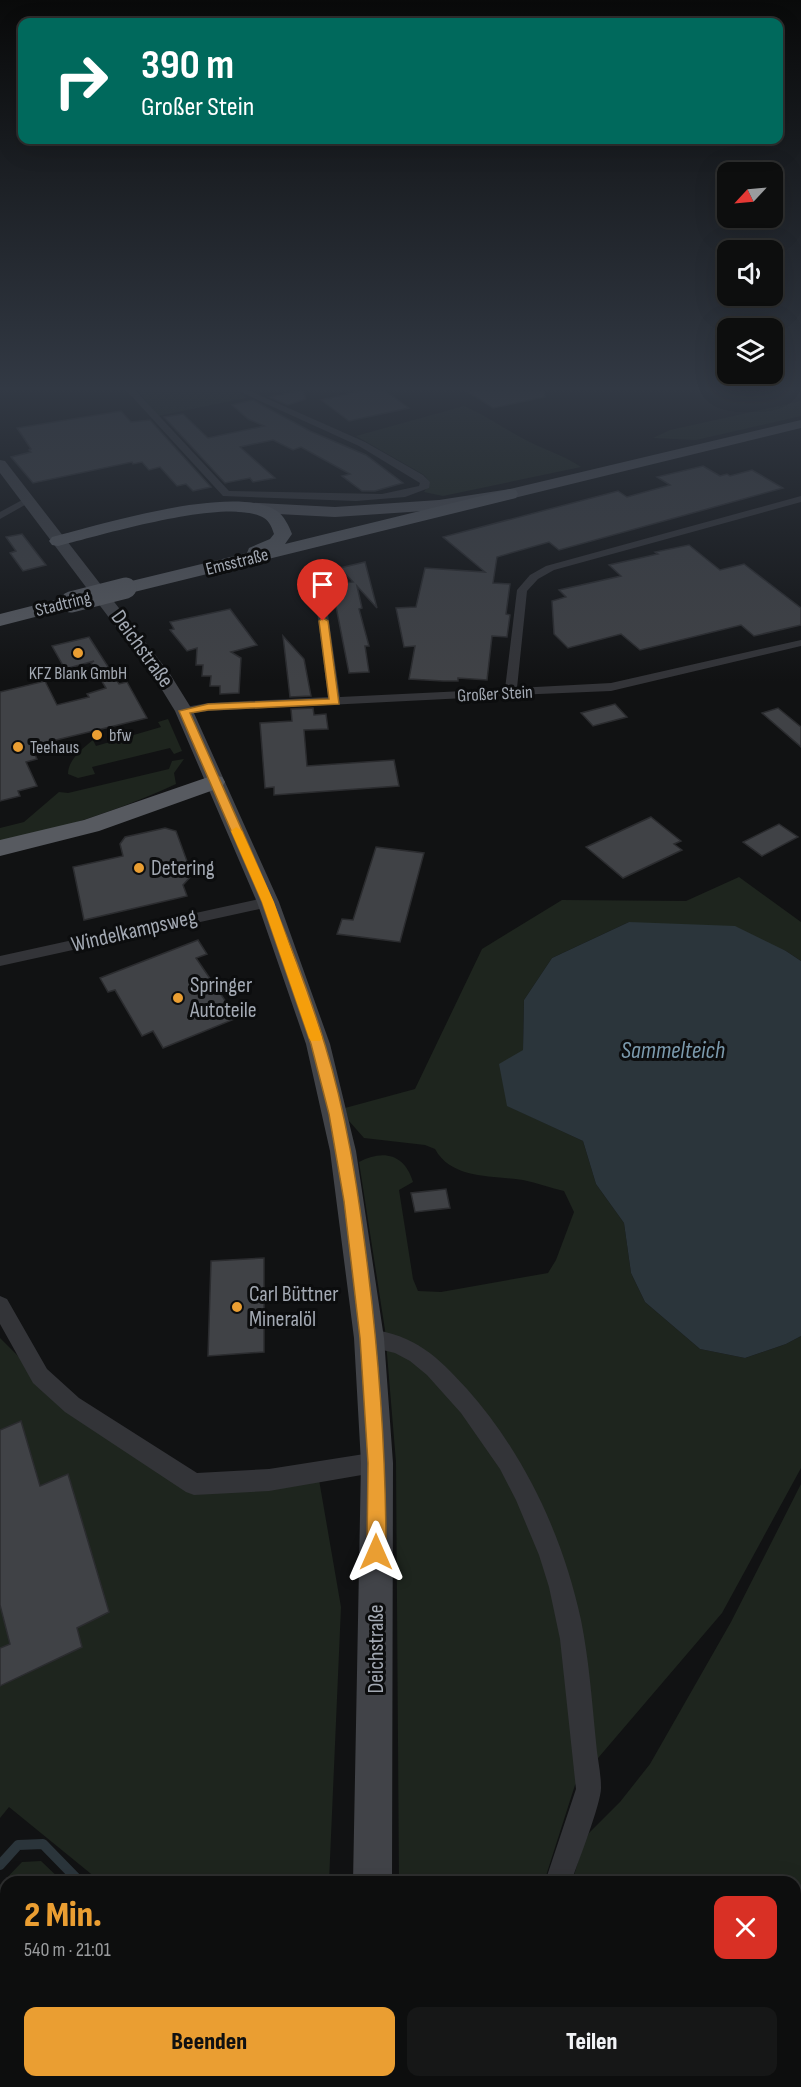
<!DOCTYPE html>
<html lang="de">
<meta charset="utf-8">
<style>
body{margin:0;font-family:"Sofia Sans Condensed",sans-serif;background:#161717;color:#f1f3f6;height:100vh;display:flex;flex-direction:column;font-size:22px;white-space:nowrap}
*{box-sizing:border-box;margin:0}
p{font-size:20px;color:#9a9c9e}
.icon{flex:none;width:33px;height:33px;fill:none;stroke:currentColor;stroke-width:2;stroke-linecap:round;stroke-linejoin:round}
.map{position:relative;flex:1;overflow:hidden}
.drawer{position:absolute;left:0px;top:1876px;width:801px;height:212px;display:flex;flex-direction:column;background:#0d0e0e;border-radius:18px 18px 0 0;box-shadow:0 6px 24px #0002,0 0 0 2px #2d2e2e}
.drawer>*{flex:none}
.hud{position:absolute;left:18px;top:18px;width:765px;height:126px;border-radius:12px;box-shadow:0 6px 24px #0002,0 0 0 2px #2d2e2e;background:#00695c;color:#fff;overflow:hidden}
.needle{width:39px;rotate:244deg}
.controls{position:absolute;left:717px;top:162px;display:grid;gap:12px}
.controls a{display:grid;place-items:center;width:66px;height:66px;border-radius:12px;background:#0d0e0e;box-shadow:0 6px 24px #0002,0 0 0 2px #2d2e2e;font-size:30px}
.pin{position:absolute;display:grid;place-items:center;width:51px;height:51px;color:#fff;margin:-62px -26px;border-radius:50% 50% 50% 0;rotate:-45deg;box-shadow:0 0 6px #0007}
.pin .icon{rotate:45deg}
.me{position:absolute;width:66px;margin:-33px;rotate:0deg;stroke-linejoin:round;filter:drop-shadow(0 0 4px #0008)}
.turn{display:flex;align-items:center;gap:21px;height:126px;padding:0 24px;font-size:27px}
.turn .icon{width:78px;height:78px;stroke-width:2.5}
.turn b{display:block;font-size:42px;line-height:51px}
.round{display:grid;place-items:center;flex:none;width:63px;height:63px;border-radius:12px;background:#161717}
.overview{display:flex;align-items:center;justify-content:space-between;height:102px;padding:0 24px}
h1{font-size:36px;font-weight:800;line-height:45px;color:#ea9e32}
.primary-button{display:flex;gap:12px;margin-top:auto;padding:12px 24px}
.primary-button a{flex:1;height:69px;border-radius:12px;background:#ea9e32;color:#111;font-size:24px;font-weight:800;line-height:69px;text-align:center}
.primary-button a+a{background:#161717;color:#f1f3f6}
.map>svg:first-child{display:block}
.green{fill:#1e251e}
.water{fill:#2b353b}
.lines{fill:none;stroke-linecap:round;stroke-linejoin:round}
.stream{stroke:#2b353b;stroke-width:10}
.building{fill:#404246;stroke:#2b2c2f;stroke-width:1.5}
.minor{fill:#333438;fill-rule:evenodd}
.secondary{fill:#414348;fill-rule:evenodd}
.primary{fill:#4f5157;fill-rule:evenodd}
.trunk{fill:#575a60;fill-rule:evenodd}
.trunk-bridge{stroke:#575a60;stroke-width:21}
.route{fill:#ea9e32;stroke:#986720;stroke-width:1.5}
.slow{fill:#f59e0b}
.poi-dot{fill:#ea9e32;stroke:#0c0d0e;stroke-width:2}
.labels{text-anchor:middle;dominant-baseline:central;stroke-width:6;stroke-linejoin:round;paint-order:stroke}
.far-street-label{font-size:18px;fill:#a3a9b3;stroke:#0c0d0e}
.far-poi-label{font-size:18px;fill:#a3a9b3;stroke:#0c0d0e;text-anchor:start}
.street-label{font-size:22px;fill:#a3a9b3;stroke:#0c0d0e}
.poi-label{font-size:22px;fill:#a3a9b3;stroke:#0c0d0e;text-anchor:start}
.water-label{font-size:24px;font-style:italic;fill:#7b9aad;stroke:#0c0d0e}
</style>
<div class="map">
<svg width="801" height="2087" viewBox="0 0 801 2087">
<rect width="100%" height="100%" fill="#111213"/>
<g class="green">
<polygon points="137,390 236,390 246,398 158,416"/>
<polygon points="801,401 801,416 696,440 653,438 670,430"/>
<path d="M464 406C485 415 502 427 522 438 541 449 562 454 581 467L443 496 424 492 430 483 424 475 356 436Z"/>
<path d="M168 719 182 751 174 754 170 748 92 767 95 774 78 778 68 774C68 760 82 749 93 740L96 746 161 727 158 722Z"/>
<path d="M184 759 174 773 176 784C117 811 63 828 0 843V828L24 822 59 792 68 793 169 769 172 761Z"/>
<path d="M739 877 801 922V961L786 951 629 922 552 958 524 1000 523 1050 508 1106 583 1141 596 1184 624 1223 631 1273 645 1302 700 1349 745 1358 786 1344 801 1336V1468L722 1613 575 1785 544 1882H399L396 1462 385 1330 359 1162C383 1149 405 1154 413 1182L399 1190 413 1279 418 1291 441 1292 548 1273 556 1260 574 1212 564 1191C551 1188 537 1183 523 1180 493 1175 452 1180 435 1149L425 1145 364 1138 349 1121 345 1108 415 1089 482 949 562 900 686 901Z"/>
<polygon points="0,1338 60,1398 189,1487 318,1474 341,1607 329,1882 101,1882 9,1807 0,1818"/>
<polygon points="801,1484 801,2087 510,2087 512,2082 795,2082 795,1882 572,1882 583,1845 589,1833 620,1802 650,1764 731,1622"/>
<polygon points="41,1861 63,1882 6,1882 6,2082 316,2082 315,2087 0,2087 0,1885 22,1862"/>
<polygon points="388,2082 487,2082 486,2087 388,2087"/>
</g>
<polygon class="water" points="629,922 735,926 786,951 801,961 801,1336 786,1344 745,1358 700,1349 645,1302 631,1273 624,1223 596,1184 583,1141 507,1106 499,1064 523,1050 524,1000 552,958"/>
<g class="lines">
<polyline class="stream" points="0,1865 18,1845 43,1844 80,1882"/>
</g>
<g class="building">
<polygon points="303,390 306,399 288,405 269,397"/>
<polygon points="366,390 384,390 409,408 349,421 321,400"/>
<polygon points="465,390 544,390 545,397 493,408"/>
<polygon points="253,400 310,431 366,455 403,483 375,491 362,491 342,476 350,474 301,447 293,450 273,440 240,447 275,478 253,482 250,478 225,483 164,417 183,414 208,438 264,426 248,419 232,405"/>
<polygon points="121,411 131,422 150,420 211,487 193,491 186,484 177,486 160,467 149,470 142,462 133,464 132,462 33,483 11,457 31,452 29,450 31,449 17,428"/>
<polygon points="703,466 720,476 727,474 730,476 752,470 783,488 559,550 549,542 497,557 493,583 510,584 506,614 510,615 507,637 492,636 487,680 458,678 458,681 443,681 409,679 415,646 404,647 396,608 416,607 425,568 485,572 443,537 618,491 627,497 670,485 657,477"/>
<polygon points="22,534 46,565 23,571 10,553 16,551 6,537"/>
<polygon points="689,545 720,570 744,564 801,608 801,625 754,636 741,625 640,650 621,634 568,648 554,634 552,601 566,597 559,590 621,576 609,565 658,554 655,552"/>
<polygon points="365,562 377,608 357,586 362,608 359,609 369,646 365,646 369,672 349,673 332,586 335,586 334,584 353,582 340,568"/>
<polygon points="230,609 257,645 231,652 241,658 239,693 220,694 220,686 210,686 211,676 202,676 203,665 196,665 197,648 187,651 170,630 174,629 170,622"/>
<polygon points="283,636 304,659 311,696 290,697"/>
<polygon points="89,637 119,684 127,682 147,718 31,746 37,759 26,762 37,786 18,791 20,796 0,801 0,692 45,681 57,705 89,697 87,694 106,688 91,663 94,661 65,669 52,646"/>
<polygon points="615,704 627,717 593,726 581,713"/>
<polygon points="313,708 314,715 326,714 328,729 304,730 307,766 394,760 399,786 274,795 274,787 265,788 260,723 292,721 291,709"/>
<polygon points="778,708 801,727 801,747 762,713"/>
<polygon points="651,817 681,841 674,844 682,850 623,878 586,847"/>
<polygon points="779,824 798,837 762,856 743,842"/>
<polygon points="165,828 176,831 192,875 183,885 187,896 84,920 73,867 123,856 120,844 125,837"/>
<polygon points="376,847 424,853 400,942 337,934 342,919 353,920"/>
<polygon points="198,940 207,954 196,958 237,1018 163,1048 153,1031 142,1036 115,990 108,992 100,978"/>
<polygon points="446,1189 450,1208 415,1212 411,1193"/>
<polygon points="264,1258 264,1352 208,1356 211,1261"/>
<polygon points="21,1421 40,1486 68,1474 109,1612 77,1628 82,1647 0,1686 0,1648 10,1644 0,1605 0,1430"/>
</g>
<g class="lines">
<g class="minor">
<polygon points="126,390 135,390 229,491 382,494 419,486 420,483 359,446 236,390 248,390 365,442 423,475 430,482 429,488 405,497 356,501 223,496"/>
<polygon points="801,496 801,502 554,570 538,579 527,591 517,688 611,683 801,640 801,646 611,691 515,695 510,698 505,696 208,711 184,715 178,711 180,708 208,703 328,697 313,580 318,577 323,580 340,697 505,689 517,590 530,575 546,566"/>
<polygon points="24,499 32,501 0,519 0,512"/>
<polygon points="268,897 273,898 275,902 273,906 0,966 0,956"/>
<polygon points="0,1296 7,1299 47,1369 79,1398 197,1473 269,1469 377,1452 385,1455 388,1463 385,1471 269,1491 194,1495 186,1492 65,1412 33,1383 0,1324"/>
<path d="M369 1329C415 1335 437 1356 467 1389 524 1453 563 1536 581 1620 589 1660 592 1701 596 1742 597 1757 601 1772 601 1787 602 1801 577 1865 571 1882H545L576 1789 560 1639 549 1587 539 1555 516 1500 500 1469 461 1413 427 1375 410 1361 395 1353 362 1345 359 1338 362 1331Z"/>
<polygon points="481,2082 511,2082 510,2087 480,2087"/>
</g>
<g class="secondary">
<polygon points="0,460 5,461 170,674 193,711 279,902 330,1044 356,1151 384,1338 393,1463 392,1882 353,1882 361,1463 354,1338 330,1151 306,1044 257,902 175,711 156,680 0,473"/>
<rect x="334" y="2082" width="42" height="5"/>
</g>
<polygon class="primary" points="801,420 801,428 510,499 439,510 335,517 238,512 230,507 238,502 335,507 439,500 510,489"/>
<g class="trunk">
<path d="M510 489 516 490 518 494 516 498 126 594 119 592 117 588 119 584 247 553 249 548 270 539 274 534C272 528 270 522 264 518 229 496 99 536 58 546L52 545 49 541 52 537C100 525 234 483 277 511 284 516 289 526 292 534L285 544Z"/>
<polygon points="71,596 78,598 81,602 78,606 0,626 0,614"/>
<polygon points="214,775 222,777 225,782 222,787 99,831 0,856 0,840 84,820"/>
</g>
<polyline class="trunk-bridge" points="71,602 126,588"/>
</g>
<linearGradient id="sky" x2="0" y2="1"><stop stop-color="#090a0a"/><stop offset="0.57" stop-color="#323944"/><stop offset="1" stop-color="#323944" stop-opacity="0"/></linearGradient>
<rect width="801" height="682" fill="url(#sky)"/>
<path class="route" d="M323 618 328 621 339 704 208 710 190 713C238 822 290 931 325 1045 346 1113 357 1183 366 1254 379 1355 386 1451 386 1552L383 1559 376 1562 370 1559 367 1552 368 1463 360 1338 344 1201 329 1114 311 1044 262 902 179 711 208 704 329 699 319 621Z"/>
<polygon class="slow" points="236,827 242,831 274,902 322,1038 320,1041 311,1041 309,1038 262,902 231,831"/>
<g class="poi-dot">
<circle cx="78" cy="653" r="6"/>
<circle cx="97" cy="735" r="6"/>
<circle cx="18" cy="747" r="6"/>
<circle cx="139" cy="868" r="6"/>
<circle cx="178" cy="998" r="6"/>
<circle cx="237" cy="1307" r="6"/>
</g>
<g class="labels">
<g class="far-street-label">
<text transform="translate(237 562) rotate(-14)">Emsstraße</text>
<text transform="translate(63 604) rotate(-14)">Stadtring</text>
<text transform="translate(495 694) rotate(-3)">Großer Stein</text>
</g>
<g class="far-poi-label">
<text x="78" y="673" text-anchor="middle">KFZ Blank GmbH</text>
<text x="109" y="735">bfw</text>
<text x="30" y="747">Teehaus</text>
</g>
<g class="street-label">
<text transform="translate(142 649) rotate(54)">Deichstraße</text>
<text transform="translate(134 931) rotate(-13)">Windelkampsweg</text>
<text transform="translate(376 1649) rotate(-90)">Deichstraße</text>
</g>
<g class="poi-label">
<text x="151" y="868">Detering</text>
<text x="190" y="985">Springer<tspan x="190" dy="25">Autoteile</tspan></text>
<text x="249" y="1294">Carl Büttner<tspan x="249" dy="25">Mineralöl</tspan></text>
</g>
<g class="water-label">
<text x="673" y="1050">Sammelteich</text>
</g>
</g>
</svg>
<div class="controls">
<a><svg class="needle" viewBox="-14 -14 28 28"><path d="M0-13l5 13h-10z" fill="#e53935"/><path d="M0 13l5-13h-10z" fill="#9a9c9e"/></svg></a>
<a><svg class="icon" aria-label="sound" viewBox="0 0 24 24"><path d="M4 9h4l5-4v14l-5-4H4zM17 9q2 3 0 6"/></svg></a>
<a><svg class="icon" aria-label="layers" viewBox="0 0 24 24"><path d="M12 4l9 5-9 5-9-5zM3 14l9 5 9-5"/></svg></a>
</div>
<div class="pin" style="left:323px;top:621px;background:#d93025"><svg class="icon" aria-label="arrive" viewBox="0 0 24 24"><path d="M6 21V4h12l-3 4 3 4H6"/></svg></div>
<svg class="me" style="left:376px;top:1552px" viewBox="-20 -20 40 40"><path d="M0-17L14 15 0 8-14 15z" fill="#ea9e32" stroke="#fff" stroke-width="4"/></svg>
<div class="hud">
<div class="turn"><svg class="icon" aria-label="right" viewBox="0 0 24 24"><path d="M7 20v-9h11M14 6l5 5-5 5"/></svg><div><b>390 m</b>Großer Stein</div></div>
</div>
<section class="drawer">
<div class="overview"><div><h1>2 Min.</h1><p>540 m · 21:01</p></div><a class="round" style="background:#d93025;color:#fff"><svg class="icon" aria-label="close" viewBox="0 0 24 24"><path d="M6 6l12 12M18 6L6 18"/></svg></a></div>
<div class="primary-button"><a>Beenden</a><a>Teilen</a></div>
</section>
</div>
